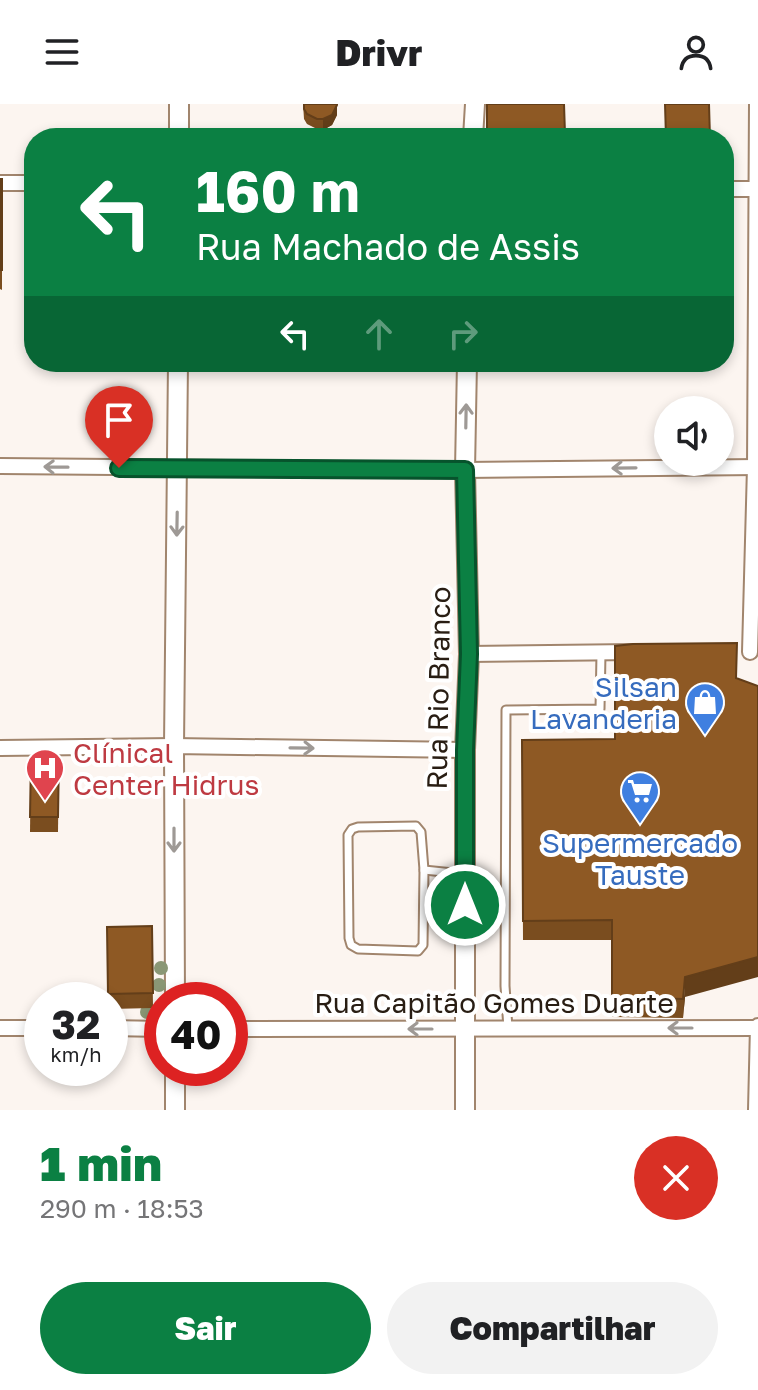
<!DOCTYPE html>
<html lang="pt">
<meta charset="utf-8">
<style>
body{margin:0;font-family:"Golos Text",sans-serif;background:#f2f2f2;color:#202124;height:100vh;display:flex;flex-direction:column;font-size:30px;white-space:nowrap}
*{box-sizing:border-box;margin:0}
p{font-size:26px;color:#757577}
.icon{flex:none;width:44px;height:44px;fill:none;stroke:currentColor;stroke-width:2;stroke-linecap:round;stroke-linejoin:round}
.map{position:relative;height:1006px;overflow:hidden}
.details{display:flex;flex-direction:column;background:#fff;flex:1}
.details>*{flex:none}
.hud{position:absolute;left:24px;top:24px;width:710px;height:244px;border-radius:32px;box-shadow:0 4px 12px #0003;background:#0b8043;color:#fff;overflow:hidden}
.buttons{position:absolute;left:654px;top:292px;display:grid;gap:16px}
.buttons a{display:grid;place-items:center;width:80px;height:80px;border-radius:50%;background:#fff;box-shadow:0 4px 12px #0003;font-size:40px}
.speed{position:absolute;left:24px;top:878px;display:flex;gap:16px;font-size:40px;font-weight:700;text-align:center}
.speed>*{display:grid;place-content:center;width:104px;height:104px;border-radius:50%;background:#fff;box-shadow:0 4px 12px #0003;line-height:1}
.speed small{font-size:20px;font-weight:400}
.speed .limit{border:12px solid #d22;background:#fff;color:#111}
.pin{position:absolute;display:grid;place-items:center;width:68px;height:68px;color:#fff;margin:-82px -34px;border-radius:50% 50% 50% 0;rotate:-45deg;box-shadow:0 0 8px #0007}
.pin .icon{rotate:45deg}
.me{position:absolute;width:88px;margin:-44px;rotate:0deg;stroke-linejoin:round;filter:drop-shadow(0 0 6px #0008)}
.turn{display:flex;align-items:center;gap:28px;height:168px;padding:0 40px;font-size:36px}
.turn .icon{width:104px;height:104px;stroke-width:2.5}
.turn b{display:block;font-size:56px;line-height:68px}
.lanes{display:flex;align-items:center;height:76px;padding:0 40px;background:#0003;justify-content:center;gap:40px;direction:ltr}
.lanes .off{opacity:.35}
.round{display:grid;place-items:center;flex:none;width:84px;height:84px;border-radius:42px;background:#f2f2f2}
.overview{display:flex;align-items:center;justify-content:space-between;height:136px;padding:0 40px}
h1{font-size:48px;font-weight:800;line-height:60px;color:#0b8043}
.primary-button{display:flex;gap:16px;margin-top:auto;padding:16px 40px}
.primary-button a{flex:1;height:92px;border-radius:48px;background:#0b8043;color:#fff;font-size:32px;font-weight:800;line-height:92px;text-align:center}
.primary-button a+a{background:#f2f2f2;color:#202124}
header{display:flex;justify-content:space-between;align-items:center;height:104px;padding:0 40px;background:#fff;font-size:36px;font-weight:800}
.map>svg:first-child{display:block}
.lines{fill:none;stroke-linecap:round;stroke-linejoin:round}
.service-casing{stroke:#a1856d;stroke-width:11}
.minor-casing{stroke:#a1856d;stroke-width:18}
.tertiary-casing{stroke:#a1856d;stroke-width:22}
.service{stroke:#fff;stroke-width:7}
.minor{stroke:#fff;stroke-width:14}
.tertiary{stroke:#fff;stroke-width:18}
.tree{fill:#8a9775}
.wall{fill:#7a4d1f}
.shaded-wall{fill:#633e19}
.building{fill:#8e5924;stroke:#633e19;stroke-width:2}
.oneway{stroke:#9e9995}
.route-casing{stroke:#07532c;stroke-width:20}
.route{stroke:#0b8043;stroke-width:14}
.labels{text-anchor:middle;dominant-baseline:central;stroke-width:8;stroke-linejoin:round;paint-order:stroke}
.shop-label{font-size:28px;fill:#366cbe;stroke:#fff;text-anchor:end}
.street-label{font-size:28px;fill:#281d13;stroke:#fff}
.health-label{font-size:28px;fill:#be3a42;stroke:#fff;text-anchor:start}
</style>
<header><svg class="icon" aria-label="menu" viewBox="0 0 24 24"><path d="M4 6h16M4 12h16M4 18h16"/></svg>Drivr<svg class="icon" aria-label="person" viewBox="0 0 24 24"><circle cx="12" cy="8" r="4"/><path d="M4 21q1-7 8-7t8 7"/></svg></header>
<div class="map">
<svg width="758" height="1006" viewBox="0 0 758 1006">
<rect width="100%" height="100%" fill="#fcf5f0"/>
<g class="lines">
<defs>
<g id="service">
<polygon points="416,722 421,728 424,766 423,841 418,847 358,845 351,841 349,834 348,731 352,725 358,723"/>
<polyline points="424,766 463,770"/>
<polyline points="508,924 505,882 506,606 600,605 601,549"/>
</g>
<g id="minor">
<polyline points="0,79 34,79"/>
<polyline points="724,85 758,85"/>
<polyline points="0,362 465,366 758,363"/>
<polyline points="750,548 755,363 757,0"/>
<polyline points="469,550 633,548"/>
<polyline points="0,644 174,642 465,646"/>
<polyline points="0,924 42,924"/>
<polyline points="110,924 162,925"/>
<polyline points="230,925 758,924"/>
<polyline points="756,1006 758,922"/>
</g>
<g id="tertiary">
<polyline points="179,34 179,0"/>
<polyline points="473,34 475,0"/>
<polyline points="175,896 174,642 178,258"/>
<polyline points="175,1006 175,964"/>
<polyline points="465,1006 465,646 469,550 465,366 467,258"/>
</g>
</defs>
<use href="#service" class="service-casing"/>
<use href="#minor" class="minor-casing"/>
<use href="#tertiary" class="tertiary-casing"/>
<use href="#service" class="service"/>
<use href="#minor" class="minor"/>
<use href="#tertiary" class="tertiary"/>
</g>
<g class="tree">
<circle cx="161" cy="864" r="7"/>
<circle cx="159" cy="881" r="7"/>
<circle cx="147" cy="908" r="7"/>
</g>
<g class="wall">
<polygon points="303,0 337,11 332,21 323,26 317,25 307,20 304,15"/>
<polygon points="487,0 564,0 565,34 487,34"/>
<polygon points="0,75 2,75 2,186 0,185"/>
<polygon points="522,636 685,893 683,914 612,913 612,836 523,836"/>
<polygon points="31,652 59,652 58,728 30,728"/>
<polygon points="152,822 153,904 110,905 110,896 108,896 107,823"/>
</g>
<g class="shaded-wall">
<polygon points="337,1 337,11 332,21 323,26 323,15"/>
<polygon points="758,853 758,873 685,893 683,914 685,873"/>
</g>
<g class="building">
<polygon points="304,0 337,0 337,1 332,11 323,15 317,15 307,10 304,5"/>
<polygon points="487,0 564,0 565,30 487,33"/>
<polygon points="665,0 709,0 710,34 666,34"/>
<rect x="0" y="75" width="2" height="91"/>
<polygon points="737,539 736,574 758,582 758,853 685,873 683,895 612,893 612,816 523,817 522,636 615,635 615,542 633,540"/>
<polygon points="31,652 59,652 58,713 30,713"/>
<polygon points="152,822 153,889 108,890 107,823"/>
</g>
<defs><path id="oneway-shaft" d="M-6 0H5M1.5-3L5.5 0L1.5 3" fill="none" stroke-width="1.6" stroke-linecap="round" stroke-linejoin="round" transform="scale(2)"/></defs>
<g class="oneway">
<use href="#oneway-shaft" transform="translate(466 312) rotate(-89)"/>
<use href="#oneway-shaft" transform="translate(56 363) rotate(-179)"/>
<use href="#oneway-shaft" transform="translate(624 364) rotate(179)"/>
<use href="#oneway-shaft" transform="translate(177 420) rotate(91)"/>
<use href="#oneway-shaft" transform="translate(302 644) rotate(1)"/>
<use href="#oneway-shaft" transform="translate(174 736) rotate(90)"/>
<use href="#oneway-shaft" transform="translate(680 924) rotate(180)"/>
<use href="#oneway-shaft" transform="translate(420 925) rotate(180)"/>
</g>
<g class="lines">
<defs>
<polyline id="route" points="119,364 465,366 469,550 465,646 465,801"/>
</defs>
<use href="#route" class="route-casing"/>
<use href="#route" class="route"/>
</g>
<defs>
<symbol id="shop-pin" viewBox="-11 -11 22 30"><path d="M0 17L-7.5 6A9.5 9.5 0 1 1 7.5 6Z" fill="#3f7fe0" stroke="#fff"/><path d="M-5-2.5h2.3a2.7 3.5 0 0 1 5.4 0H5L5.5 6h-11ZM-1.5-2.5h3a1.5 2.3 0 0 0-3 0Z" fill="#fff"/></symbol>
<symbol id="hospital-pin" viewBox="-11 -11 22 30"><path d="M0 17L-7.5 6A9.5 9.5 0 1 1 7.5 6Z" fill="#e0444e" stroke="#fff"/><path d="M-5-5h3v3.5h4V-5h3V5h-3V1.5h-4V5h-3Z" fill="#fff"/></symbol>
<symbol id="supermarket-pin" viewBox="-11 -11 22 30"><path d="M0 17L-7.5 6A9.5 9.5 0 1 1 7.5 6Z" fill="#3f7fe0" stroke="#fff"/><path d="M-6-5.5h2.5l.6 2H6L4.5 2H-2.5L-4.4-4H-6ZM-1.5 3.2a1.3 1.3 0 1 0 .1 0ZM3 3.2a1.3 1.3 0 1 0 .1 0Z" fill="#fff"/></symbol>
</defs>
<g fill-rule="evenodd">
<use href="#shop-pin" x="683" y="576" width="44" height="60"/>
<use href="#hospital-pin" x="23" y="642" width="44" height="60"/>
<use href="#supermarket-pin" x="618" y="665" width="44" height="60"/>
</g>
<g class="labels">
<g class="shop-label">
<text x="677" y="582">Silsan<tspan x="677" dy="32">Lavanderia</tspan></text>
<text x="640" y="738" text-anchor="middle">Supermercado<tspan x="640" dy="32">Tauste</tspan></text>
</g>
<g class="street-label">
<text transform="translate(438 584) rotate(-89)">Rua Rio Branco</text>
<text x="494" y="898">Rua Capitão Gomes Duarte</text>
</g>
<g class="health-label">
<text x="73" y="648">Clínical<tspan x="73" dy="32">Center Hidrus</tspan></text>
</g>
</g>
</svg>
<div class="buttons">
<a><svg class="icon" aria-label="sound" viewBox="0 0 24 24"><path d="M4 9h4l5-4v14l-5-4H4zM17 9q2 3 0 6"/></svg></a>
</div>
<div class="speed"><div>32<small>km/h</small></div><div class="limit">40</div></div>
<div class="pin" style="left:119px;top:364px;background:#d93025"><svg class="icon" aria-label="arrive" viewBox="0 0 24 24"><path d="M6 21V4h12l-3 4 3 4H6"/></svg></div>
<svg class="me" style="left:465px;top:801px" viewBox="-20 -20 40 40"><circle r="17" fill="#0b8043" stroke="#fff" stroke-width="3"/><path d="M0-11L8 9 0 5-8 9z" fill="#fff"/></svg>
<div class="hud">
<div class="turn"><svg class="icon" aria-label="left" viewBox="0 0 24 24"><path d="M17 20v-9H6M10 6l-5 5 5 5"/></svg><div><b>160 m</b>Rua Machado de Assis</div></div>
<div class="lanes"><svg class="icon" aria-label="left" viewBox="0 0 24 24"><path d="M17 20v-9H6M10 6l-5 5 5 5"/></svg><svg class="icon off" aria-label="ahead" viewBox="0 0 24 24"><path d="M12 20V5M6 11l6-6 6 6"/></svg><svg class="icon off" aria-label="right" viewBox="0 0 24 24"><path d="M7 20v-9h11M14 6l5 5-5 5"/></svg></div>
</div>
</div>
<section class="details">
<div class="overview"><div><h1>1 min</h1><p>290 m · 18:53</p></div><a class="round" style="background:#d93025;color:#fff"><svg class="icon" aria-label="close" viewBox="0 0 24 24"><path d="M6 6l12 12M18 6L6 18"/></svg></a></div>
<div class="primary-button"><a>Sair</a><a>Compartilhar</a></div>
</section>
